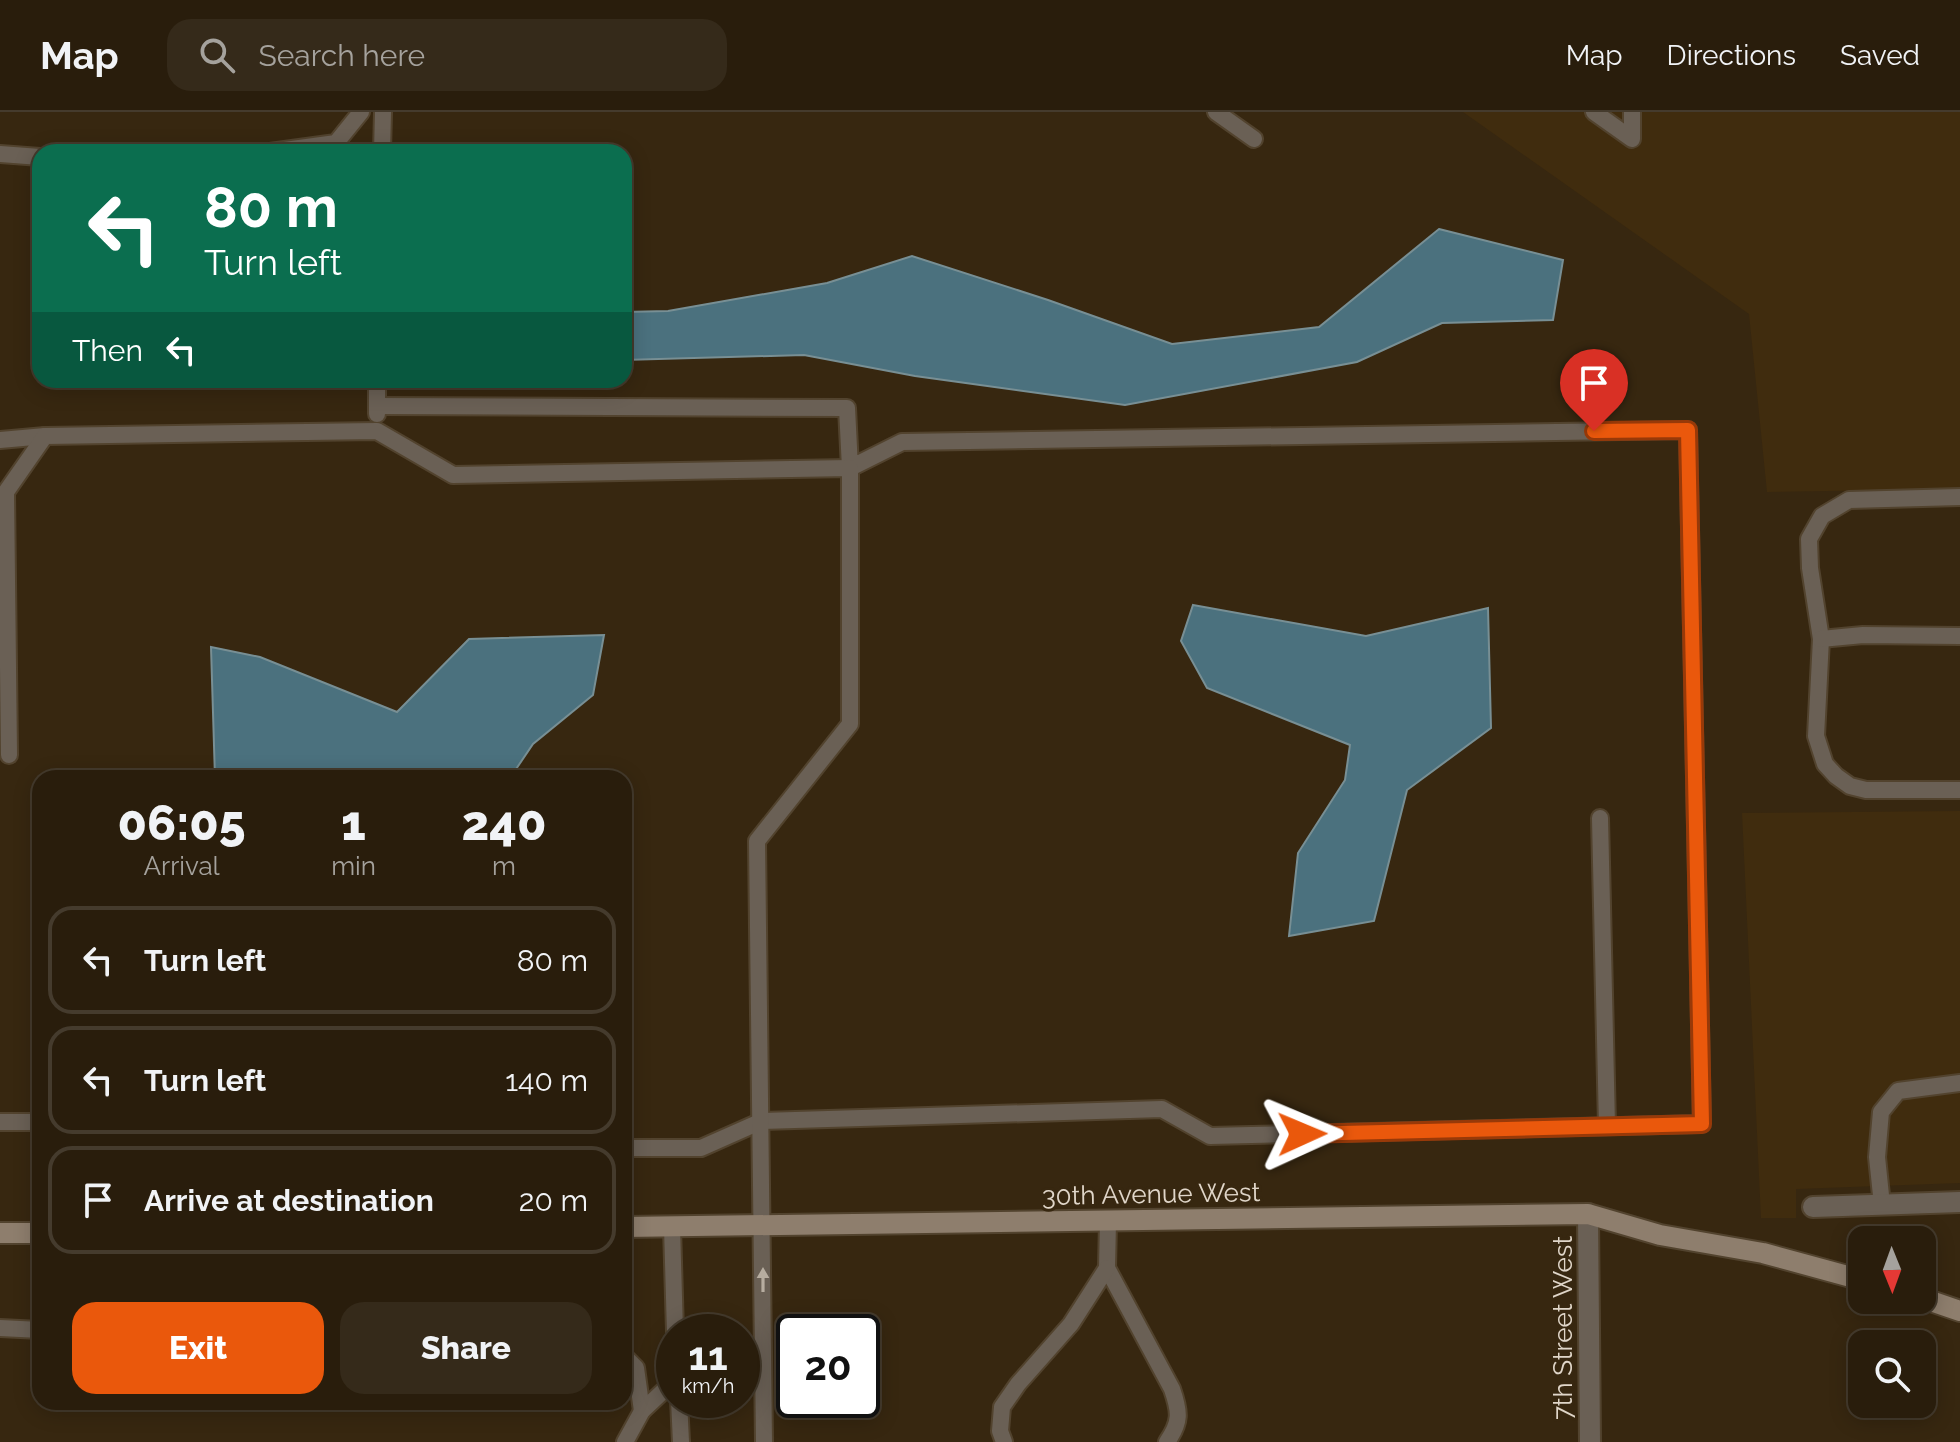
<!DOCTYPE html>
<style>
body{margin:0;font-family:Raleway,sans-serif;background:#352a1a;color:#f1f3f6;height:100vh;display:flex;flex-direction:column;font-size:30px;white-space:nowrap}
*{box-sizing:border-box;margin:0}
p{font-size:26px;color:#a5a29d}
.icon{flex:none;width:44px;height:44px;fill:none;stroke:currentColor;stroke-width:2;stroke-linecap:round;stroke-linejoin:round}
.map{position:relative;flex:1;overflow:hidden}
.panel{position:absolute;left:32px;top:658px;width:600px;height:640px;display:flex;flex-direction:column;background:#291d0c;border-radius:24px;box-shadow:0 4px 20px #0003,0 0 0 2px #453b2d}
.panel>*{flex:none}
.hud{position:absolute;left:32px;top:32px;width:600px;height:244px;border-radius:24px;box-shadow:0 4px 20px #0003,0 0 0 2px #453b2d;background:#0b6e4f;color:#fff;overflow:hidden}
.needle{width:52px;rotate:179deg}
.tools{position:absolute;left:1848px;top:1114px;display:grid;gap:16px}
.tools a{display:grid;place-items:center;width:88px;height:88px;border-radius:16px;background:#291d0c;box-shadow:0 4px 20px #0003,0 0 0 2px #453b2d;font-size:40px}
.speed{position:absolute;left:656px;top:1202px;display:flex;gap:16px;font-size:40px;font-weight:700;text-align:center}
.speed>*{display:grid;place-content:center;width:104px;height:104px;border-radius:50%;background:#291d0c;box-shadow:0 4px 20px #0003,0 0 0 2px #453b2d;line-height:1}
.speed small{font-size:20px;font-weight:400}
.speed .limit{border:4px solid #111;border-radius:12px;background:#fff;color:#111}
.pin{position:absolute;display:grid;place-items:center;width:68px;height:68px;color:#fff;margin:-82px -34px;border-radius:50% 50% 50% 0;rotate:-45deg;box-shadow:0 0 8px #0007}
.pin .icon{rotate:45deg}
.me{position:absolute;width:88px;margin:-44px;rotate:89deg;stroke-linejoin:round;filter:drop-shadow(0 0 6px #0008)}
.turn{display:flex;align-items:center;gap:28px;height:168px;padding:0 40px;font-size:36px}
.turn .icon{width:104px;height:104px;stroke-width:2.5}
.turn b{display:block;font-size:56px;line-height:68px}
.then{display:flex;align-items:center;height:76px;padding:0 40px;background:#0003;gap:16px;font-size:30px}
.eta{display:flex;justify-content:space-evenly;align-items:center;height:136px;text-align:center}
.eta b{font-size:48px;font-weight:800;line-height:56px}
.button{display:flex;gap:16px;margin-top:auto;padding:16px 40px}
.button a{flex:1;height:92px;border-radius:24px;background:#ea580c;color:#fff;font-size:32px;font-weight:800;line-height:92px;text-align:center}
.button a+a{background:#352a1a;color:#f1f3f6}
ul{padding:0;list-style:none}
li{display:flex;align-items:center;gap:24px;height:108px;margin:0 16px 12px;padding:0 24px;border:4px solid #453b2d;border-radius:24px}
li div{flex:1}
li b{display:block;font-size:30px}
li em{font-style:normal}
header{display:flex;align-items:center;gap:48px;box-sizing:border-box;height:112px;padding:0 40px;background:#291d0c;border-bottom:2px solid #453b2d}
header strong{font-size:38px}
nav{display:flex;gap:44px;margin-inline-start:auto;font-size:28px}
.search{width:560px;height:72px;background:#352a1a;display:flex;align-items:center;gap:20px;box-sizing:border-box;padding:0 28px;border-radius:24px;color:#a5a29d;font-size:30px}
.map>svg:first-child{display:block}
.built{fill:#402c0e}
.water{fill:#4b717e;stroke:#788f94;stroke-width:2}
.lines{fill:none;stroke-linecap:round;stroke-linejoin:round}
.lane-casing{stroke:#52432e;stroke-width:20}
.street-casing{stroke:#52432e;stroke-width:24}
.secondary-casing{stroke:#52432e;stroke-width:24}
.lane{stroke:#6a6055;stroke-width:16}
.street{stroke:#6a6055;stroke-width:20}
.secondary{stroke:#8e7e6d;stroke-width:20}
.oneway{fill:#b7ada0}
.route-casing{stroke:#983908;stroke-width:20}
.route{stroke:#ea580c;stroke-width:14}
.labels{text-anchor:middle;dominant-baseline:central;stroke-width:6;stroke-linejoin:round;paint-order:stroke}
.street-label{font-size:26px;fill:#e0d6c9;stroke:#372710}
</style>
<header>
<strong>Map</strong>
<div class="search"><svg class="icon" aria-label="search" viewBox="0 0 24 24"><circle cx="10" cy="10" r="6"/><path d="M15 15l6 6"/></svg>Search here</div>
<nav><a>Map</a><a>Directions</a><a>Saved</a></nav>
</header>
<div class="map">
<svg width="1960" height="1330" viewBox="0 0 1960 1330">
<rect width="100%" height="100%" fill="#372710"/>
<g class="built">
<polygon points="1463,0 1960,0 1960,377 1767,380 1749,202"/>
<polygon points="1960,699 1960,1071 1796,1077 1796,1106 1761,1106 1742,701"/>
</g>
<g class="water">
<polygon points="1439,117 1563,148 1553,208 1442,211 1357,250 1125,293 915,264 804,243 624,248 624,200 668,199 827,171 912,144 1048,188 1172,232 1319,215"/>
<polygon points="1193,493 1366,524 1488,496 1491,616 1407,678 1374,809 1289,824 1298,741 1345,668 1350,633 1207,576 1181,529"/>
<polygon points="604,523 593,583 533,632 510,666 215,666 211,535 260,545 397,600 469,527"/>
</g>
<g class="lines">
<defs>
<g id="lane">
<polyline points="1216,0 1254,27"/>
<polyline points="1594,0 1632,27 1632,0"/>
<polyline points="270,40 336,31 361,0"/>
<polyline points="382,40 383,0"/>
<polyline points="0,42 40,45"/>
<polyline points="377,294 847,296 850,356 902,330 1688,318 1702,1012 1210,1024 1162,997 762,1009 701,1036 624,1036"/>
<polyline points="377,302 377,268"/>
<polyline points="0,328 45,324"/>
<polyline points="1960,385 1849,388 1822,404 1809,427 1810,456 1821,527 1816,624 1825,652 1836,664 1850,674 1866,678 1960,678"/>
<polyline points="1821,527 1863,523 1960,524"/>
<polyline points="9,643 6,380 45,324 377,319 453,363 850,356 850,612 757,729 764,1330"/>
<polyline points="1600,706 1607,1014"/>
<polyline points="0,1010 40,1010"/>
<polyline points="1882,1093 1877,1045 1881,1000 1898,979 1960,971"/>
<path d="M1108 1109 1107 1156 1172 1277C1180 1300 1181 1310 1167 1330"/>
<polyline points="672,1115 675,1220"/>
<polyline points="0,1216 40,1218"/>
<polyline points="624,1244 636,1256 642,1299"/>
<polyline points="679,1288 681,1330"/>
<polyline points="625,1330 642,1299 674,1269"/>
<polyline points="1004,1330 1000,1319 1002,1295 1018,1272 1071,1212 1107,1156"/>
</g>
<g id="street">
<polyline points="1813,1095 1960,1090"/>
<polyline points="1588,1102 1590,1330"/>
</g>
<g id="secondary">
<polyline points="624,1115 1588,1102 1660,1123 1763,1141 1862,1168"/>
<polyline points="0,1121 40,1121"/>
<polyline points="1922,1186 1960,1199"/>
</g>
</defs>
<use href="#lane" class="lane-casing"/>
<use href="#street" class="street-casing"/>
<use href="#secondary" class="secondary-casing"/>
<use href="#lane" class="lane"/>
<use href="#street" class="street"/>
<use href="#secondary" class="secondary"/>
</g>
<defs><path id="oneway-solid" d="M-6-.8H1V-3.2L6.5 0L1 3.2V.8H-6Z" transform="scale(2)"/></defs>
<use class="oneway" href="#oneway-solid" transform="translate(763 1168) rotate(-90)"/>
<g class="lines">
<defs>
<polyline id="route" points="1302,1022 1702,1012 1688,318 1594,319"/>
</defs>
<use href="#route" class="route-casing"/>
<use href="#route" class="route"/>
</g>
<g class="labels">
<g class="street-label">
<text transform="translate(1151 1082) rotate(-1)">30th Avenue West</text>
<text transform="translate(1563 1216) rotate(-90)">7th Street West</text>
</g>
</g>
</svg>
<div class="tools">
<a><svg class="needle" viewBox="-14 -14 28 28"><path d="M0-13l5 13h-10z" fill="#e53935"/><path d="M0 13l5-13h-10z" fill="#a5a29d"/></svg></a>
<a><svg class="icon" aria-label="search" viewBox="0 0 24 24"><circle cx="10" cy="10" r="6"/><path d="M15 15l6 6"/></svg></a>
</div>
<div class="speed"><div>11<small>km/h</small></div><div class="limit">20</div></div>
<div class="pin" style="left:1594px;top:319px;background:#d93025"><svg class="icon" aria-label="arrive" viewBox="0 0 24 24"><path d="M6 21V4h12l-3 4 3 4H6"/></svg></div>
<svg class="me" style="left:1302px;top:1022px" viewBox="-20 -20 40 40"><path d="M0-17L14 15 0 8-14 15z" fill="#ea580c" stroke="#fff" stroke-width="4"/></svg>
<div class="hud">
<div class="turn"><svg class="icon" aria-label="left" viewBox="0 0 24 24"><path d="M17 20v-9H6M10 6l-5 5 5 5"/></svg><div><b>80 m</b>Turn left</div></div>
<div class="then">Then<svg class="icon" aria-label="left" viewBox="0 0 24 24"><path d="M17 20v-9H6M10 6l-5 5 5 5"/></svg></div>
</div>
<section class="panel">
<div class="eta">
<div><b>06:05</b><p>Arrival</p></div>
<div><b>1</b><p>min</p></div>
<div><b>240</b><p>m</p></div>
</div>
<ul>
<li><svg class="icon" aria-label="left" viewBox="0 0 24 24"><path d="M17 20v-9H6M10 6l-5 5 5 5"/></svg><div><b>Turn left</b></div><em>80 m</em></li>
<li><svg class="icon" aria-label="left" viewBox="0 0 24 24"><path d="M17 20v-9H6M10 6l-5 5 5 5"/></svg><div><b>Turn left</b></div><em>140 m</em></li>
<li><svg class="icon" aria-label="arrive" viewBox="0 0 24 24"><path d="M6 21V4h12l-3 4 3 4H6"/></svg><div><b>Arrive at destination</b></div><em>20 m</em></li>
</ul>
<div class="button"><a>Exit</a><a>Share</a></div>
</section>
</div>
